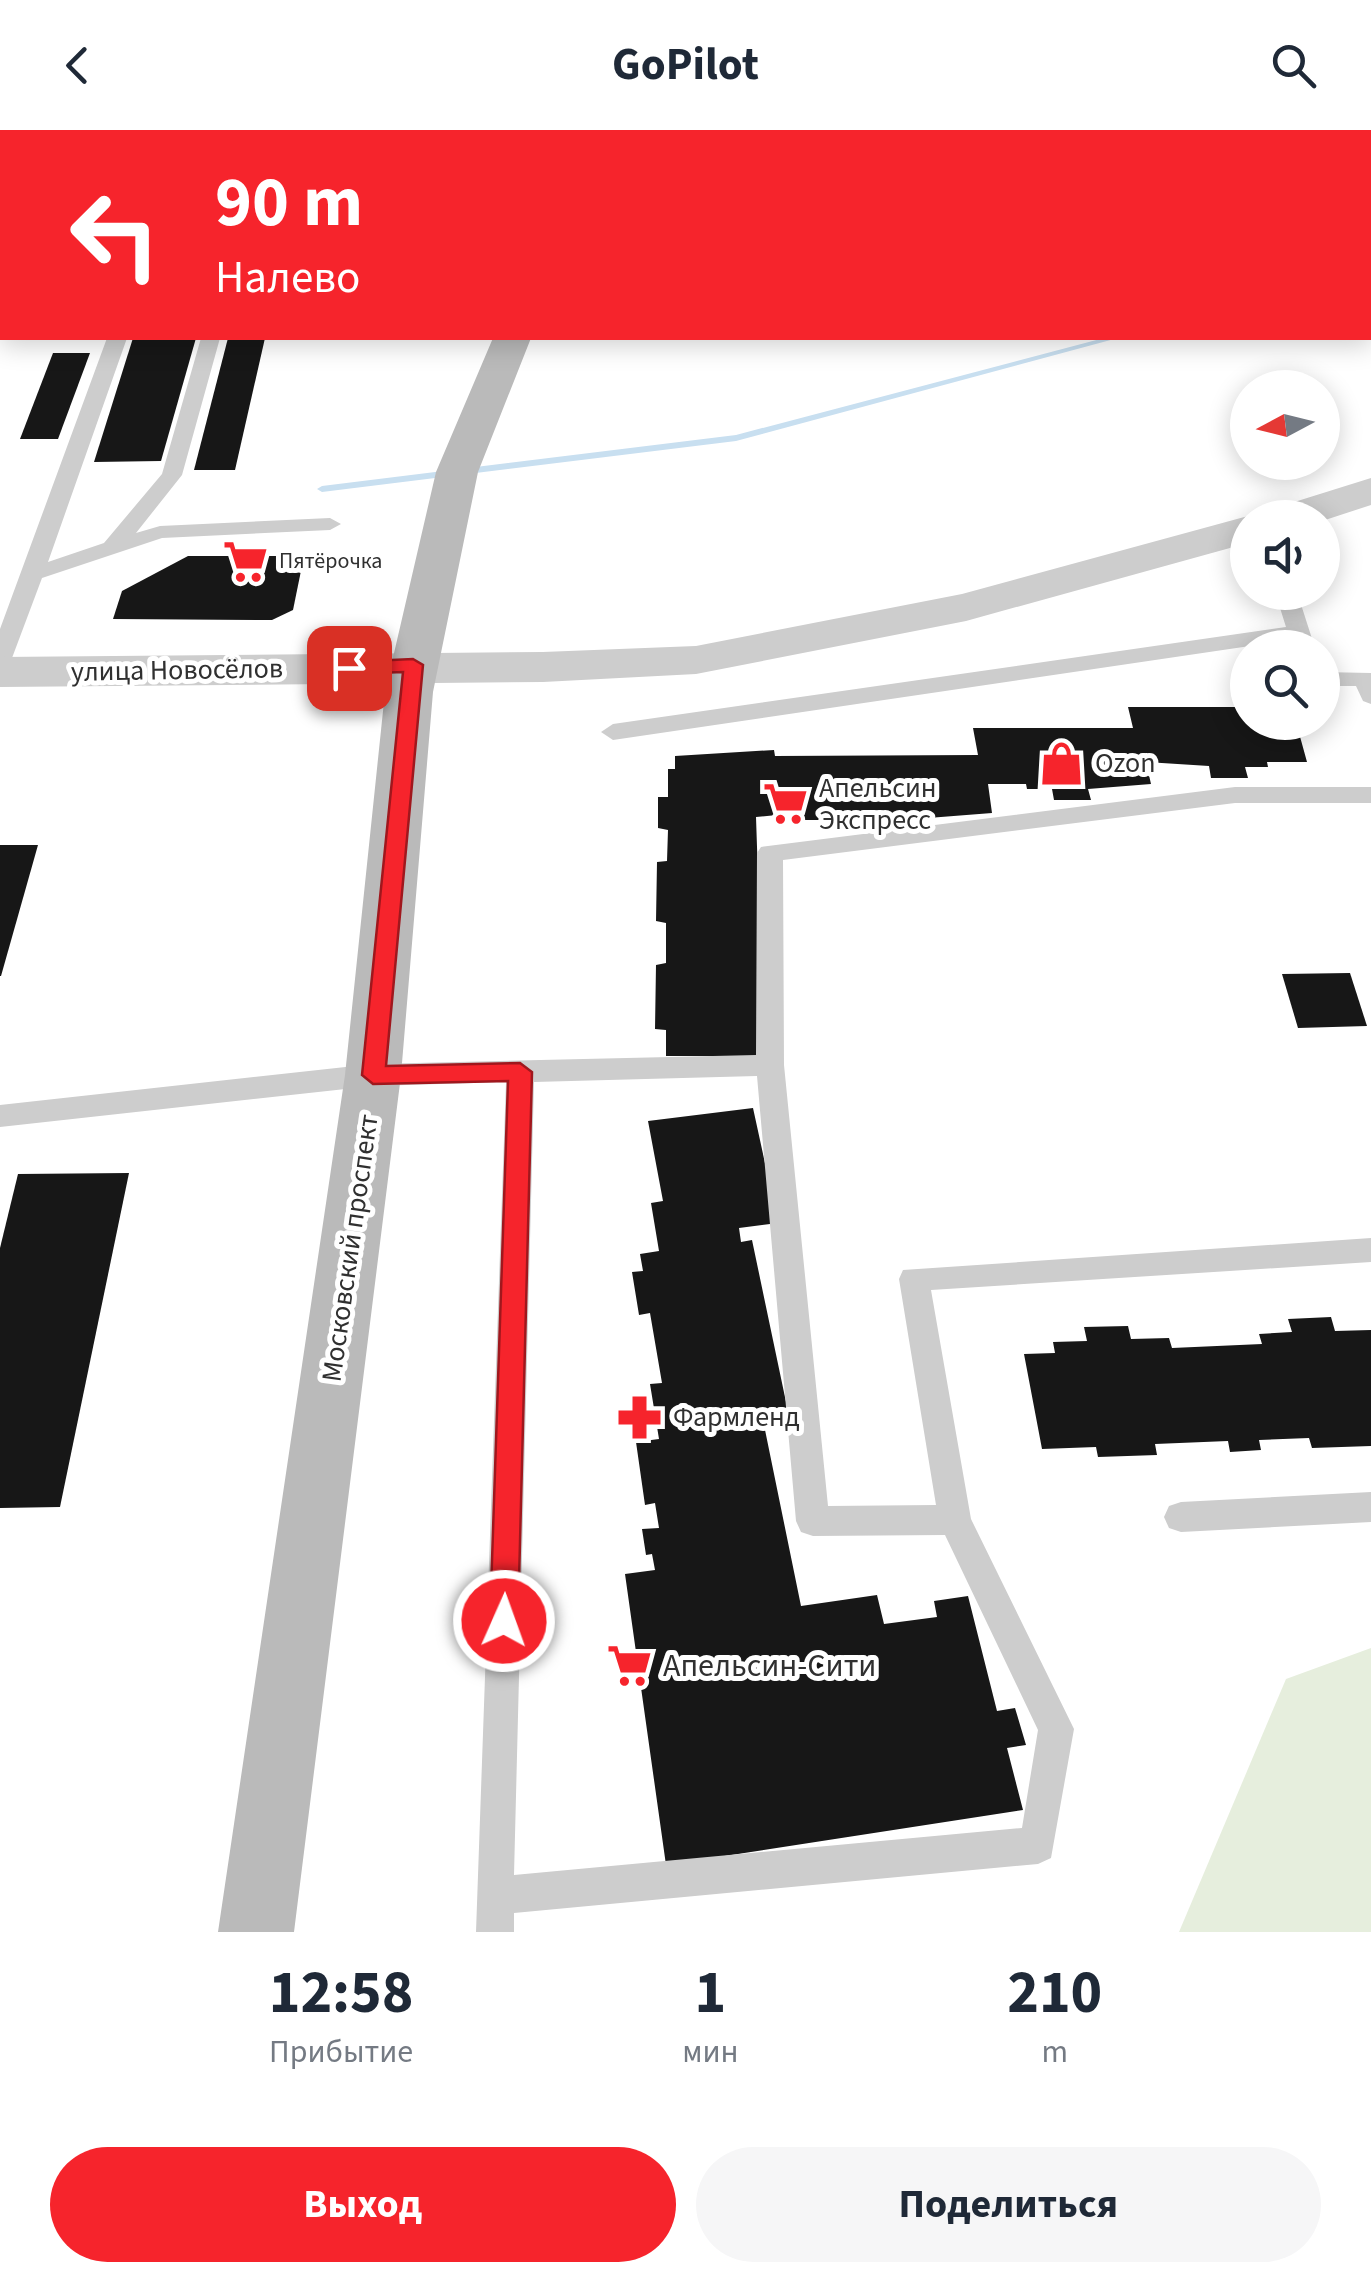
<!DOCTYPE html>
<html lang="ru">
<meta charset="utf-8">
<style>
body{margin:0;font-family:"Source Sans 3",sans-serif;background:#f6f6f7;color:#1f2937;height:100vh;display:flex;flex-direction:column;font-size:38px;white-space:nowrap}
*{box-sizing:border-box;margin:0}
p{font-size:32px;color:#747a83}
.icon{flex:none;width:55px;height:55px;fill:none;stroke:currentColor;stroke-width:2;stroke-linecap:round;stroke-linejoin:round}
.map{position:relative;height:1802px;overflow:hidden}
.details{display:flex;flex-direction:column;background:#fff;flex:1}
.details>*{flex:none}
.top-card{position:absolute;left:0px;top:0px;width:1372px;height:210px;box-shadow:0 5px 25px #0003;background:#f6242c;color:#fff;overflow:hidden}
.needle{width:65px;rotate:263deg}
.buttons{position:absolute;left:1230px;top:240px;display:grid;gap:20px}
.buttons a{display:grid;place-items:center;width:110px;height:110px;border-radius:50%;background:#fff;box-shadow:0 5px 25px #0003;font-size:50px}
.pin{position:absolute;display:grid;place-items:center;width:85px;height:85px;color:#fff;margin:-42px;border-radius:20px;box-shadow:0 5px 15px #0006}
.me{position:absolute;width:110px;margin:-55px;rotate:2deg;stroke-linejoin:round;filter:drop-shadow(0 0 8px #0008)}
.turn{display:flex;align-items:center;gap:35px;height:210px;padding:0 50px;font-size:45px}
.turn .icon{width:130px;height:130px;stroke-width:2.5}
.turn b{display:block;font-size:70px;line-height:85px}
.eta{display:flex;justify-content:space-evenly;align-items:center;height:170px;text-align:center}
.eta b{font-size:60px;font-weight:700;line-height:70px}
.button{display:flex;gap:20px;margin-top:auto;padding:20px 50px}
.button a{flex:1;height:115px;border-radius:60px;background:#f6242c;color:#fff;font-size:40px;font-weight:700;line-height:115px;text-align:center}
.button a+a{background:#f6f6f7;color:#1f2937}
header{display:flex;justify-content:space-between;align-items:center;height:130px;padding:0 50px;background:#fff;font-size:45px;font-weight:700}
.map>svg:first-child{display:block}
.green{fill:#e6eedd}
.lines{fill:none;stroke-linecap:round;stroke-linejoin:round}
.stream{fill:#c8dff0;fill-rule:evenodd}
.building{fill:#171717}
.service{fill:#cdcdcd;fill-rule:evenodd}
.tertiary{fill:#cdcdcd;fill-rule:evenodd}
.secondary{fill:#bababa;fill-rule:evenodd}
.route{fill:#f6242c;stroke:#a0171d;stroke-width:2.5}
.labels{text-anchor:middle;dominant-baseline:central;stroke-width:10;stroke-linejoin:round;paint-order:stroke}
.far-poi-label{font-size:22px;fill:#303030;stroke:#fff;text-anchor:start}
.street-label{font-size:28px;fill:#303030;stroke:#fff}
.poi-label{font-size:28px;fill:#303030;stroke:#fff;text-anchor:start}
.near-poi-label{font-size:32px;fill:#303030;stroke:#fff;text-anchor:start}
</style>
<header><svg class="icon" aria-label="back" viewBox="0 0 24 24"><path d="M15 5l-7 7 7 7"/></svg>GoPilot<svg class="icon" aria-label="search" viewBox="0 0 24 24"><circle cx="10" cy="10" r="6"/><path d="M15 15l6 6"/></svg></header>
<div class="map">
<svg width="1371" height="1802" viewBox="0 0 1371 1802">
<rect width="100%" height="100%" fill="#fff"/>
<polygon class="green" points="1371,1518 1371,1802 1179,1802 1286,1549"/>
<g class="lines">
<g class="stream">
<polygon points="1302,0 1311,0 1309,2 1301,2"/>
<polygon points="1104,208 1118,208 736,311 322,362 317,359 322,356 736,305"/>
</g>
</g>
<g class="building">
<polygon points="133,208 196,208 161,331 94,332"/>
<polygon points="228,208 265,208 235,340 194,340"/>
<polygon points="53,223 90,223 58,309 20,309"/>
<polygon points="188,426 304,426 293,480 272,490 113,489 122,461"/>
<polygon points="1128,577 1248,577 1248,592 1296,592 1307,632 1267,632 1268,637 1245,637 1248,648 1211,648 1209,636 1146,632 1151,654 1088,659 1091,670 1054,670 1052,659 1027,659 1026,654 988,654 992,683 928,688 929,699 891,700 890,688 865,688 865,683 824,682 825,690 798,690 797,683 756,687 764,926 666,926 666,900 655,899 656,835 666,833 666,793 656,791 657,732 667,731 668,700 658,698 658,667 668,667 668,639 675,639 675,626 774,620 775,626 978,625 973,598 1133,598"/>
<polygon points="0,715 38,715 1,846 0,846"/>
<polygon points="1350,843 1367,896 1298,898 1282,844"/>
<polygon points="753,978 778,1093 739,1098 741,1112 752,1110 790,1291 764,1295 801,1476 877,1465 884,1494 937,1487 934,1471 968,1466 997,1581 1015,1578 1026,1615 1007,1618 1023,1680 666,1735 625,1444 655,1440 652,1424 646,1425 642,1399 659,1398 655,1373 645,1375 636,1312 659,1309 650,1254 662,1253 650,1183 639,1185 632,1142 643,1141 640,1124 659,1121 651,1073 663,1071 648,991"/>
<polygon points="129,1043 60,1377 0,1378 0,1118 18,1044"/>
<polygon points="1331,1187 1335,1201 1371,1200 1371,1316 1312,1318 1309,1308 1259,1310 1261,1320 1230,1322 1228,1311 1155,1314 1157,1325 1098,1327 1096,1317 1042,1319 1024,1224 1055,1223 1053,1212 1087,1211 1084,1197 1128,1196 1131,1209 1169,1208 1172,1218 1262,1214 1259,1204 1292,1202 1288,1189"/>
</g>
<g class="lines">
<g class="service">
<polygon points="7,0 52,0 53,2 8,2"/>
<rect x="0" y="56" width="2" height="10"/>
<polygon points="107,208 127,208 48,432 104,413 162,344 201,208 220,208 182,345 136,403 160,396 330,388 341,394 330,400 162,408 42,448 12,528 0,535 0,499"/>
<polygon points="1275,462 1297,462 1315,518 1292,518 1290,510 613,610 601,602 613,594 1286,497"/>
<polygon points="1322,542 1371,543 1371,574 1363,571 1356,556 1322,556"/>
<path d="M1235 657H1371V673H1235L783 730 784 935 828 1376 936 1375 899 1149 903 1140 1371 1108V1132L931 1160 971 1389 1074 1599 1051 1728 1038 1734 514 1783V1802H476L506 952 373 956 0 997V975L373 934 756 925 757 723 761 717ZM757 946 796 1391 801 1402 813 1406 945 1405 1038 1600 1022 1698 514 1745 534 952Z"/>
<polygon points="1371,1362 1371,1392 1181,1402 1169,1398 1164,1387 1169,1376 1181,1372"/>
</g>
<g class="tertiary">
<polygon points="1371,348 1371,375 1322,391 1266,388 1272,379"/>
<polygon points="1248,386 1254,388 1248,388 1248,413 966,491 696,544 543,552 0,557 0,527 543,522 696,516 962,464"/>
</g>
<polygon class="secondary" points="493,208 531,208 478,342 433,562 401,945 294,1802 218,1802 345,945 385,562 436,342"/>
</g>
<polygon class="route" points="413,529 423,535 386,936 520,933 532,942 518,1491 514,1501 504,1504 494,1501 490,1491 508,951 373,954 362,945 403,542 349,544 340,538 349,532"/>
<defs>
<symbol id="supermarket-bare" viewBox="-9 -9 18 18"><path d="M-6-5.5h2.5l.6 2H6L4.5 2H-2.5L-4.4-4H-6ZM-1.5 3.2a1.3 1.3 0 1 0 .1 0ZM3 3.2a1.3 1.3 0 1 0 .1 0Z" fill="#f6242c" stroke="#fff" stroke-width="2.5" paint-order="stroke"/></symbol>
<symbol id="shop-bare" viewBox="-9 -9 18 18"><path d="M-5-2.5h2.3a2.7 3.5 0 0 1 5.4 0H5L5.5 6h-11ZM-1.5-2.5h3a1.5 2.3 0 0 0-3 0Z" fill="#f6242c" stroke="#fff" stroke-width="2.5" paint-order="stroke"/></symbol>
<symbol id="pharmacy-bare" viewBox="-9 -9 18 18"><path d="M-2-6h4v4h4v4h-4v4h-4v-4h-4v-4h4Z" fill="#f6242c" stroke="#fff" stroke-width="2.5" paint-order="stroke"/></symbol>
</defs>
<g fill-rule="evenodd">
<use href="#supermarket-bare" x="214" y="400" width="63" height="63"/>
<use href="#shop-bare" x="1030" y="602" width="63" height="63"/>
<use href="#supermarket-bare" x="754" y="642" width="63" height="63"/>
<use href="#pharmacy-bare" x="608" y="1256" width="63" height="63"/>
<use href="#supermarket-bare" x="598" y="1504" width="63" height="63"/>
</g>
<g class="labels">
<g class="far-poi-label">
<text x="279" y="431">Пятёрочка</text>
</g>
<g class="street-label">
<text transform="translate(177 540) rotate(-1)">улица Новосёлов</text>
<text transform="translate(350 1118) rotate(-82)">Московский проспект</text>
</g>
<g class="poi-label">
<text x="1095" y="633">Ozon</text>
<text x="819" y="658">Апельсин<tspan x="819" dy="32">Экспресс</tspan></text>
<text x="673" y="1287">Фармленд</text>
</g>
<g class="near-poi-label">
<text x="663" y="1536">Апельсин-Сити</text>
</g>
</g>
</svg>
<div class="buttons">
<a><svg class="needle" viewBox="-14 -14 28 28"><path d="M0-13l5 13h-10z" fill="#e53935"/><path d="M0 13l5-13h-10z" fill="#747a83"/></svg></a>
<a><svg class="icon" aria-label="sound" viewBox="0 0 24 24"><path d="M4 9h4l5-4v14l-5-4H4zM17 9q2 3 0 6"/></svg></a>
<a><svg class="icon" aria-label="search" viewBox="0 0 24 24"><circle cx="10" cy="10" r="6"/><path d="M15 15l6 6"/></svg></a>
</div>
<div class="pin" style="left:349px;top:538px;background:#d93025"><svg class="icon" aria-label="arrive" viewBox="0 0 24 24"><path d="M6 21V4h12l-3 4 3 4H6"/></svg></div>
<svg class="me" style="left:504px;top:1491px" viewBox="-20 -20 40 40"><circle r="17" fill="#f6242c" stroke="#fff" stroke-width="3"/><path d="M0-11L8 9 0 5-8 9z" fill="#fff"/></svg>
<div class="top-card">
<div class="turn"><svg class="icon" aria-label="left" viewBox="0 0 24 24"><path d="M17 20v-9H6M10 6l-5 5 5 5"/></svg><div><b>90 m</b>Налево</div></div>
</div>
</div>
<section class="details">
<div class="eta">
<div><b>12:58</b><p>Прибытие</p></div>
<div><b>1</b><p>мин</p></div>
<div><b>210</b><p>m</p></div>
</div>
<div class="button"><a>Выход</a><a>Поделиться</a></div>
</section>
